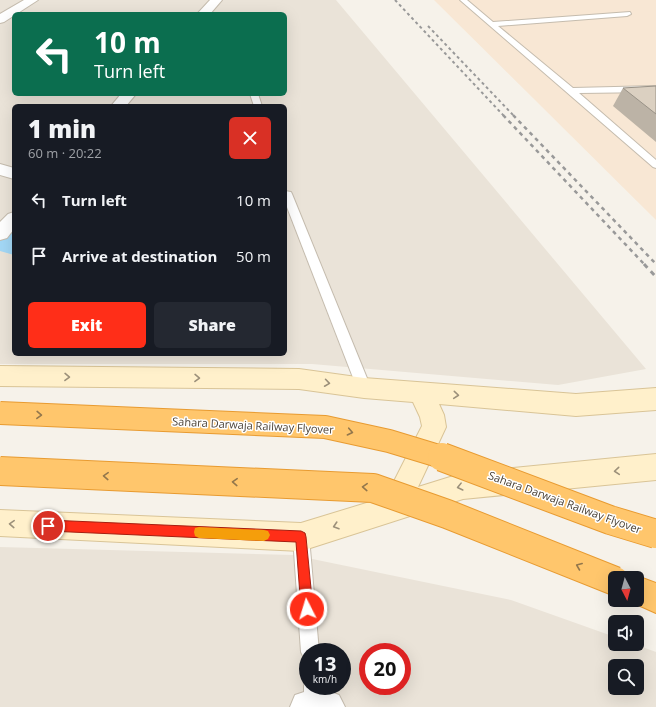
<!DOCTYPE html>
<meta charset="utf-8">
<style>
body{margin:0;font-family:"Open Sans",sans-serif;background:#242831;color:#f1f3f6;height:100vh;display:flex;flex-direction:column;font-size:15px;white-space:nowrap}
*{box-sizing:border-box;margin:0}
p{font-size:13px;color:#9ea1a6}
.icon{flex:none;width:22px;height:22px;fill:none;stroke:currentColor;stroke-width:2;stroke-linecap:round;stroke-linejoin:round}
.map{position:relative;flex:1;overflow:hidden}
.drawer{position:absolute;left:12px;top:104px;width:275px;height:252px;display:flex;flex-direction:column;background:#171b24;border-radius:6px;box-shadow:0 4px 16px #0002}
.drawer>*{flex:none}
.hud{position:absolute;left:12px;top:12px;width:275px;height:84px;border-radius:6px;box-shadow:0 4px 16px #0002;background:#0b6e4f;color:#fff;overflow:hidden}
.needle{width:26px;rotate:174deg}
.buttons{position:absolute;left:608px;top:571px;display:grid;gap:8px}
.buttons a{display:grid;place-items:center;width:36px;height:36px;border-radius:6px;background:#171b24;box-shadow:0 4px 16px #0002;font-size:20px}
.speed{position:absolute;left:299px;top:643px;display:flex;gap:8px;font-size:20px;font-weight:700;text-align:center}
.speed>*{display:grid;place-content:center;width:52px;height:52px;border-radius:50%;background:#171b24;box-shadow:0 4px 16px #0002;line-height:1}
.speed small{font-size:10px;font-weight:400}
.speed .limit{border:6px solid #d22;background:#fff;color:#111}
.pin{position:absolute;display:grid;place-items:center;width:34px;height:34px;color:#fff;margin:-17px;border:2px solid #fff;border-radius:50%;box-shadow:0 1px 4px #0007}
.me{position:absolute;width:44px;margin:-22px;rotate:355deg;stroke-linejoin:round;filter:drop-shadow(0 0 3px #0008)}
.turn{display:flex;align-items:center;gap:14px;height:84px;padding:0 16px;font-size:18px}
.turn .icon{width:52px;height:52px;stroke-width:2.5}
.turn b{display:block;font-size:28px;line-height:34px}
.round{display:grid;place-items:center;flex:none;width:42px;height:42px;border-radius:6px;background:#242831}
.head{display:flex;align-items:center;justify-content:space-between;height:68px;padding:0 16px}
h1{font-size:24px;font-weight:800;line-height:30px}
.cta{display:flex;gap:8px;margin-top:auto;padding:8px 16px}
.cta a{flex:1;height:46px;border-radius:6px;background:#ff2e18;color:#fff;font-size:16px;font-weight:800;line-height:46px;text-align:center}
.cta a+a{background:#242831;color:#f1f3f6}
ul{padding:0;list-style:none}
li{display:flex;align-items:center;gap:12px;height:56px;padding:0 16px}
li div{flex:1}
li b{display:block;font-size:15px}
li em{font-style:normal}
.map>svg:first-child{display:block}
.residential{fill:#eae3d8;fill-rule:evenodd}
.commercial{fill:#f8e7d4}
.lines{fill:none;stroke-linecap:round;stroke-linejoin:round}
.river{fill:#a3d8f6;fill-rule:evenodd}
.lane-casing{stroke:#c5bcae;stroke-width:2}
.street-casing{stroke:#c5bcae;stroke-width:2}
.secondary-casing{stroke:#d9c497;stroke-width:2}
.highway-casing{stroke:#e89b31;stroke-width:2}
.lane{fill:#fff;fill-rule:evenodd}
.street{fill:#fff;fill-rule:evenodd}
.secondary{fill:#fff0cb;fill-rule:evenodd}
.highway{fill:#ffc66c;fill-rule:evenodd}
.rail-far2{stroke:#999;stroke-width:2;stroke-dasharray:3 3;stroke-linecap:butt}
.rail-far1{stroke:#999;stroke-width:2.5;stroke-dasharray:4 4;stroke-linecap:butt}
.rail{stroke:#999;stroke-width:3;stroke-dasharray:5 5;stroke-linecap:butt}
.highway-bridge-far1-casing{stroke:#e89b31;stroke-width:24;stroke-linecap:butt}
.highway-bridge-casing{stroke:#e89b31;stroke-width:30;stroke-linecap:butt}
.highway-bridge-far1{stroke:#ffc66c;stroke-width:22}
.highway-bridge{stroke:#ffc66c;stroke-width:28}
.wall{fill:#bcb3a6}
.building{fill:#dbd0c1;stroke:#999287}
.oneway{stroke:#9c907a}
.oneway2{stroke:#93774c}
.route{fill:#ff2e18;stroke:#a61e10}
.slow{fill:#f59e0b}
.labels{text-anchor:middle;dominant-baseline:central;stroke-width:3;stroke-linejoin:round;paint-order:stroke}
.street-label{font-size:11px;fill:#4b4237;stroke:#fff}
</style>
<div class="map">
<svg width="656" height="707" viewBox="0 0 656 707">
<rect width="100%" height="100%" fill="#f6f2ea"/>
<g class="residential">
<path d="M0 0H336L646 369 558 385 312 364H0ZM14 14H285V94H14ZM14 106H285V354H14Z"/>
<path d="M0 547 293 555 511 600 615 637V644H634L656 652V707H0ZM308 652H342V686H308ZM368 652H402V686H368ZM615 666H637V688H615Z"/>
</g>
<polygon class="commercial" points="434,0 656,0 656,220"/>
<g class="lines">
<polygon class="river" points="0,222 14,227 14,255 0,251"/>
<defs>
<g id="lane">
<polygon points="460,0 467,0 493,22 630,12 631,14 627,16 498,26 573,88 656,86 656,92 579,93 656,160 656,168 653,167"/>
<polygon points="250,94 258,94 262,106 254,106"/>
<polygon points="285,191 291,192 292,194 371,388 369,392 364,394 359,392 357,388 285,202"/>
<polygon points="301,529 307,531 309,537 319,652 308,652 308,660 304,658 301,652 293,537 295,531"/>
<polygon points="306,679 308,679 308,686 322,686 323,689 339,695 345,707 290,707 295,695 304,692 304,686"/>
</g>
<g id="street">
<polygon points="24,0 38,0 4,22 0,23 0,14"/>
<polygon points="210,0 222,0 210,14 197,14"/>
<polygon points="121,94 136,94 126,106 111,106"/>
<polygon points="0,164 14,168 14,179 0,175"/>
<polygon points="14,212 14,229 7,238 0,240 0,222 8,214"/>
</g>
<polygon id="secondary" points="0,366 299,369 364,378 576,394 656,388 656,410 576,416 439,404 444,415 446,427 418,487 463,473 656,454 656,480 463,499 301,551 0,536 0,510 301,523 386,497 422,426 420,417 413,402 364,398 299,389 0,386"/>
<polygon id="highway" points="637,576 656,583 656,613 627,600 637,600 637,578 631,578"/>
</defs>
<use href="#lane" class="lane-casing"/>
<use href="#street" class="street-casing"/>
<use href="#secondary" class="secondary-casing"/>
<use href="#highway" class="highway-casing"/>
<use href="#lane" class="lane"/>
<use href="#street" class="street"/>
<use href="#secondary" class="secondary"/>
<use href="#highway" class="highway"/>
<g class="rail-far2">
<polyline points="395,0 504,116"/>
<polyline points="428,26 514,116"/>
</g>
<g class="rail-far1">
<polyline points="503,115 645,265"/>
<polyline points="513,115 656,264"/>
</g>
<polyline class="rail" points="644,264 656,277"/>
<defs>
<polyline id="highway-bridge-far1" points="0,413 325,427 389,441 445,458"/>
<g id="highway-bridge">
<polyline points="442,457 610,520 656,534"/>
<polyline points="0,471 373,488 447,514 615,581"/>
</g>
</defs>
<use href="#highway-bridge-far1" class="highway-bridge-far1-casing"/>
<use href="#highway-bridge" class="highway-bridge-casing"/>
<use href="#highway-bridge-far1" class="highway-bridge-far1"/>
<use href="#highway-bridge" class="highway-bridge"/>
</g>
<polygon class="wall" points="656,86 656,142 613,106 623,88"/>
<polygon class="building" points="656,86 656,114 623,88"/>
<defs><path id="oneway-chevron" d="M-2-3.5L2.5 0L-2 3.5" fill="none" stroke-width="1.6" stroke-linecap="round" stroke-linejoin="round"/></defs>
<g class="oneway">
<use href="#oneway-chevron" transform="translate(67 377) rotate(1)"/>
<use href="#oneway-chevron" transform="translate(197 378) rotate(1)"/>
<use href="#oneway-chevron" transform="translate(327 383) rotate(8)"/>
<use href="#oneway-chevron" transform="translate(456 395) rotate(5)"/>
<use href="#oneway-chevron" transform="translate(617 471) rotate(175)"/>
<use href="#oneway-chevron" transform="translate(460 487) rotate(166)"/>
<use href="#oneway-chevron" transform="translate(12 524) rotate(-177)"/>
<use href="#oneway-chevron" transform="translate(336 526) rotate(162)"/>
</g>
<g class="oneway2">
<use href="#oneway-chevron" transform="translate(39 415) rotate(2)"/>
<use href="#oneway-chevron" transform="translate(350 432) rotate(12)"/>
<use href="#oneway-chevron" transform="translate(106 476) rotate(-177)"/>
<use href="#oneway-chevron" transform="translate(235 482) rotate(-177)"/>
<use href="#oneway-chevron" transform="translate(365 487) rotate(-177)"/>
<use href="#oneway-chevron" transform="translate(579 566) rotate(-158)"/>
</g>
<polygon class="route" points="48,520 301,531 305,533 306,537 313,609 311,613 307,615 302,613 301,609 296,542 48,531 44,530 42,526 44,522"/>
<polygon class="slow" points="199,527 264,530 268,531 270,535 268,539 264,541 199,538 195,536 194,532 195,528"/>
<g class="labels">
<g class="street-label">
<text transform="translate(253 425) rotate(3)">Sahara Darwaja Railway Flyover</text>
<text transform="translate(565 502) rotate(20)">Sahara Darwaja Railway Flyover</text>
</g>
</g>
</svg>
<div class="buttons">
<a><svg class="needle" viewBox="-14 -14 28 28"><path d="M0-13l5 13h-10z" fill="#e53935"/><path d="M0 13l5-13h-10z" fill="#9ea1a6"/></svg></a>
<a><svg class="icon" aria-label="sound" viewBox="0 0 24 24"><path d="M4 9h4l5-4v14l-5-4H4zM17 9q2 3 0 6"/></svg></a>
<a><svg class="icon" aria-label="search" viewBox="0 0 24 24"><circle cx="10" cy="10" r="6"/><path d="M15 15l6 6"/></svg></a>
</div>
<div class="speed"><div>13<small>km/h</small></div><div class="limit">20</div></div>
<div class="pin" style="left:48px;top:526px;background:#d93025"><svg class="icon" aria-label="arrive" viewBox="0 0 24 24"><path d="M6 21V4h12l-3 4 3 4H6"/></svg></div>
<svg class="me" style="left:307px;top:609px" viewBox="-20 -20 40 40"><circle r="17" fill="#ff2e18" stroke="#fff" stroke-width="3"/><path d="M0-11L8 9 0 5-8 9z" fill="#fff"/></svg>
<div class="hud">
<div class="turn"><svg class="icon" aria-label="left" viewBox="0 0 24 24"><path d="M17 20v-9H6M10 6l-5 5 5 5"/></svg><div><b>10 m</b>Turn left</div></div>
</div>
<section class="drawer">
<div class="head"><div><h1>1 min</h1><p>60 m · 20:22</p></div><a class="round" style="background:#d93025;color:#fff"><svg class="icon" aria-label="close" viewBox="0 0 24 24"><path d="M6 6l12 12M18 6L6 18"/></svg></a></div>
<ul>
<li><svg class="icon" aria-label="left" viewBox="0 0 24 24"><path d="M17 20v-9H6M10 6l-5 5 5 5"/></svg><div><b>Turn left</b></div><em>10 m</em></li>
<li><svg class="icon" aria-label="arrive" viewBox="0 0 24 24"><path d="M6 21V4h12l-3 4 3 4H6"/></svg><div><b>Arrive at destination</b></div><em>50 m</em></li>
</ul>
<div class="cta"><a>Exit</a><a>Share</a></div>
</section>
</div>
